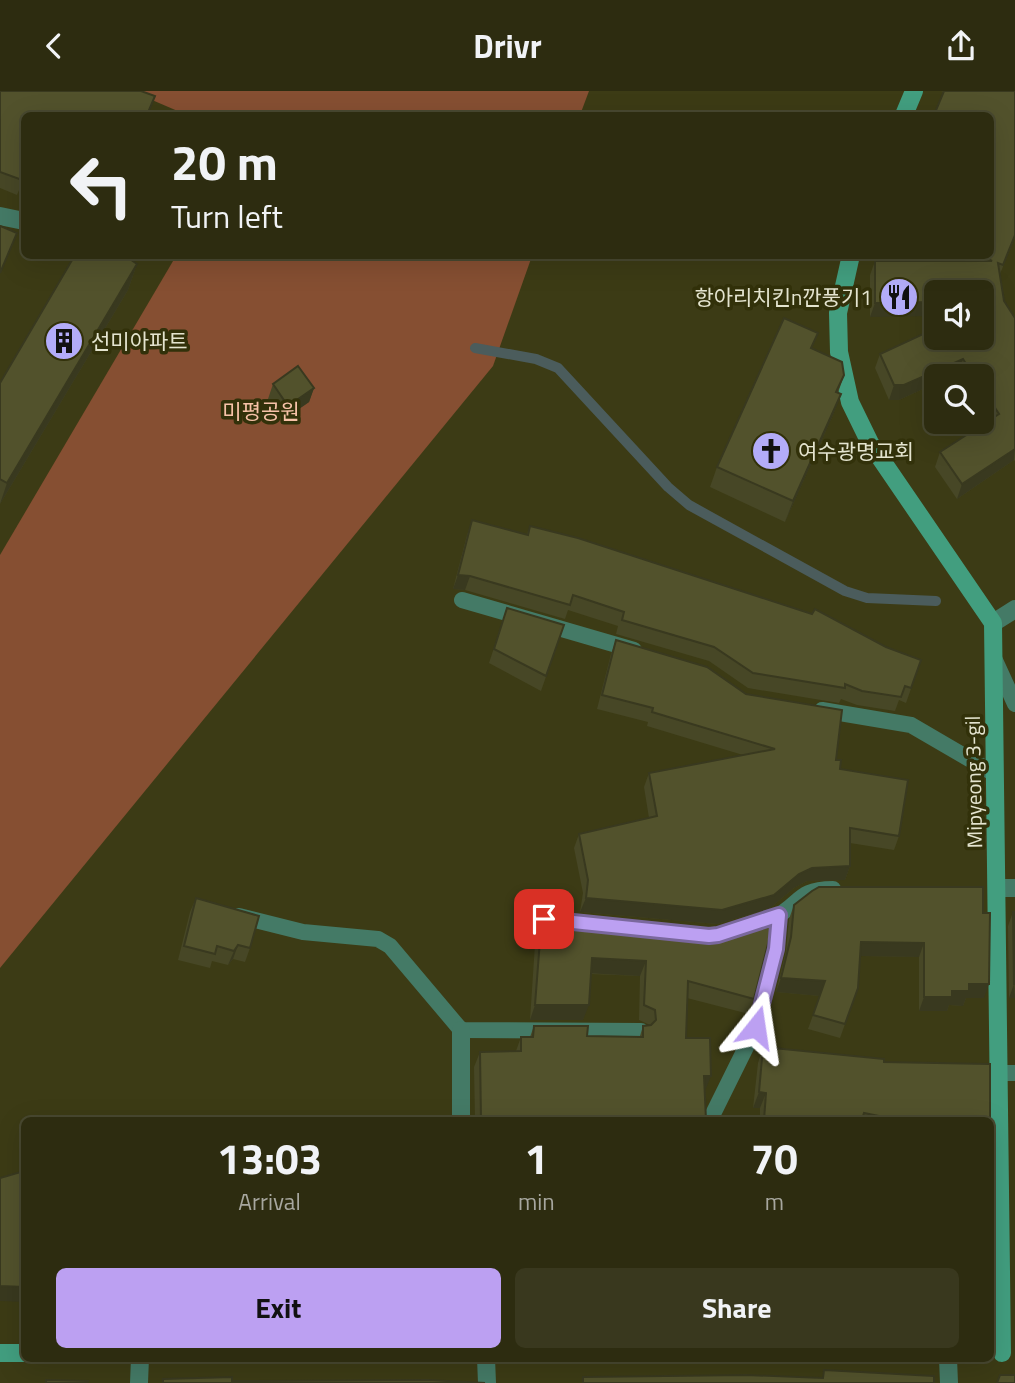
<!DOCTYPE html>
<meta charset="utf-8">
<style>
body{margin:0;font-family:"Titillium Web","Noto Sans KR",sans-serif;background:#39381e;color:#f1f3f6;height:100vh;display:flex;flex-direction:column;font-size:26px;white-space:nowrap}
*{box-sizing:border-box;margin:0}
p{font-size:23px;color:#a7a79f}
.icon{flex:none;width:38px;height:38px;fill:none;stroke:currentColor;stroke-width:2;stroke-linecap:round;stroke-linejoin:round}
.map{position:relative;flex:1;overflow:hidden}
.side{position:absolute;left:21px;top:1026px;width:973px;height:245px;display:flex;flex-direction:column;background:#2d2c10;border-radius:10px;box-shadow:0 7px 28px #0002,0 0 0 2px #484830}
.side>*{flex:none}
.top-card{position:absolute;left:21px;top:21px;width:973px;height:147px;border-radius:10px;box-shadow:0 7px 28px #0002,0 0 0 2px #484830;background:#2d2c10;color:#f1f3f6;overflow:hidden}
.fabs{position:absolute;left:924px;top:189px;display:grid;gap:14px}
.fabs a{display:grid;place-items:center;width:70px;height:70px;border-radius:10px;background:#2d2c10;box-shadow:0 7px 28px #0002,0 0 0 2px #484830;font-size:35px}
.pin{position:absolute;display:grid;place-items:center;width:60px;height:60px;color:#fff;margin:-30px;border-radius:14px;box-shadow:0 4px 10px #0006}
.me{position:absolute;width:77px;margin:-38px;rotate:15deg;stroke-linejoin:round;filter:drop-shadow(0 0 5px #0008)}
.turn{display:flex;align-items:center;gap:24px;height:147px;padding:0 35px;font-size:32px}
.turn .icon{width:91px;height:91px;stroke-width:2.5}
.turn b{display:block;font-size:49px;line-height:60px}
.eta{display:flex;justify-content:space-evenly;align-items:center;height:119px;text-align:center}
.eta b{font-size:42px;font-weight:700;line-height:49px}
.cta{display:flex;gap:14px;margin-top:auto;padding:14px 35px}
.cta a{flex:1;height:80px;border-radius:10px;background:#bca0f2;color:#111;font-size:28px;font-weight:700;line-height:80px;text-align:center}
.cta a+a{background:#39381e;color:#f1f3f6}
header{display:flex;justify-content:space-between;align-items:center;height:91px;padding:0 35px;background:#2d2c10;font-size:32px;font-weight:700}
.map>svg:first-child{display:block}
.green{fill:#864f32}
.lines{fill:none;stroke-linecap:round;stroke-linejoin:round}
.stream{stroke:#4b5c5c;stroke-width:10}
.lane{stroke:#447a66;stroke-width:16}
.street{stroke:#447a66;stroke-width:18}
.secondary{stroke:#429e7f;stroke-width:18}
.wall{fill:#474726}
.shaded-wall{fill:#39391f}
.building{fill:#52522c;stroke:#39391f;stroke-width:2}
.route-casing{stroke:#7a689d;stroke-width:18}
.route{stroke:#bca0f2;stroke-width:12}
.labels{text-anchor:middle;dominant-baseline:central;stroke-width:7;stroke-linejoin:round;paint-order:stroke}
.poi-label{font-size:21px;fill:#e4e4cf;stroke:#32310a;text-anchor:start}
.park-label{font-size:21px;fill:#f7c2a8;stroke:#32310a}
.street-label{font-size:21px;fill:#e4e4cf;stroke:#32310a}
</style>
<header><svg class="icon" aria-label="back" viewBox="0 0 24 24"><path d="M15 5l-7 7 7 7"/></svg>Drivr<svg class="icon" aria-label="share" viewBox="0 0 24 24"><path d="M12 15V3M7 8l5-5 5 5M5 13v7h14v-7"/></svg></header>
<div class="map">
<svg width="1015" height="1292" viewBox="0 0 1015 1292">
<rect width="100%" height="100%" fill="#3c3b15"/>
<g class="green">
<polygon points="131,0 589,0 580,24 187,24"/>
<polygon points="176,165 532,165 493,275 0,877 0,464"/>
</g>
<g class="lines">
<polyline class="stream" points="475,257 536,268 558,277 668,396 689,414 845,500 867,507 936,510"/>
<g class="lane">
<polyline points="462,509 634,559"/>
<polyline points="994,567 1015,613"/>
<polyline points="822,619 911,634 995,683"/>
<polyline points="239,825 303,841 378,848 390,855 461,939 641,940"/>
<path d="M754 833C761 831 769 830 775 826 801 813 797 798 833 798"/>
<polyline points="999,982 1015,982"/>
<polyline points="710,1029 756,936 776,858 779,824"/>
</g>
<g class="street">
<polyline points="0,125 24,130"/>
<polyline points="993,532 1015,518"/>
<polyline points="997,797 1015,797"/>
<polyline points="461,1029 461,939"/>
<polyline points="486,1267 487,1292"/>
<polyline points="948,1267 949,1292"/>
<polyline points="139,1292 140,1267"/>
</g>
<g class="secondary">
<polyline points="904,24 914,0"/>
<polyline points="851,164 838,222 839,261 850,311 870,352 993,532 1002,1262"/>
<polyline points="0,1262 24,1262"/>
</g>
</g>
<g class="wall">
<polygon points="0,0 24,24 24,90 23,89 17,104 0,97"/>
<polygon points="941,0 1015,0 1015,146 1000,183 1004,210 1015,227 1015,370 1014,369 957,408 935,376 940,361 988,330 982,319 982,285 960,285 958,282 951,285 936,285 936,292 899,309 889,309 875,277 880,263 982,247 982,201 870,226 870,184 875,170 953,170 941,164 990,164 944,1"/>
<polygon points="137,173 128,199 0,413 0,292"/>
<polygon points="812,258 844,284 838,302 841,303 833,324 785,431 710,396 717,376"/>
<polygon points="273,293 314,297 309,311 283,329 268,308"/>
<polygon points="472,429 527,443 530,435 921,569 906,612 899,609 895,620 857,614 841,608 839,612 748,597 709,570 616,543 618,535 568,519 565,528 465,499 453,498 467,444"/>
<polygon points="507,517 564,534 541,600 489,572"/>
<polygon points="616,549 836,669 840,678 899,745 894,759 850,752 850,775 845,789 807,790 794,797 769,818 717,833 580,821 583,802 574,757 579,743 649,727 644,696 649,682 743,664 647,635 648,631 597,618 611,563"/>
<polygon points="983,796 984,907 966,907 963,915 949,914 947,920 919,920 919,866 860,865 858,897 840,947 808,938 820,905 776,901 786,860 789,828 794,814"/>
<polygon points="196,807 250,857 245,871 233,868 228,874 212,870 210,877 178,869 190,821"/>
<polygon points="1013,821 1015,907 1009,907 1008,835"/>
<polygon points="542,823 754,908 749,923 687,907 686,947 705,1000 706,1029 475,1029 474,976 480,961 516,960 521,946 530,946 534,935 587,945 640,945 643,935 650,934 639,929 640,885 591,883 583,929 530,929 536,838"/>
<polygon points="763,956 884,971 990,1029 760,1029 760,1017 753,1017 758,972"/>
</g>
<g class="shaded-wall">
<polygon points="137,173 128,199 0,413 7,392"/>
<polygon points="994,210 982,225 982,211"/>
<polygon points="936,211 936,225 870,226 875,212"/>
<polygon points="963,268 958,282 951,285 936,285 936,292 899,309 889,309 894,294"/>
<polygon points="314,297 309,311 283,329 288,315"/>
<polygon points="841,303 833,324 785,431 793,410"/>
<polygon points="1015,358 1014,369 957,408 962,393"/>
<polygon points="458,484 470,485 465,499 453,498"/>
<polygon points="850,775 845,789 807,790 794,797 769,818 717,833 580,821 586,807 799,783 812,777"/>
<polygon points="861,851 924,852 919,866 855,865"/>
<polygon points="238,854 233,868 228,874 234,860"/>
<polygon points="592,867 646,870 640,885 586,882"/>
<polygon points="781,887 825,890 820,905 776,901"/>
<polygon points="969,893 989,893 984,907 966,907 963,915 949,914 947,920 919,920 924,906"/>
<polygon points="1014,893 1015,907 1009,907"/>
<polygon points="535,914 589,914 583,929 530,929"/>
<polygon points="704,985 711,985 705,1000"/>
<polygon points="759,1001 766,1002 760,1017 753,1017"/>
<polygon points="0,1195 24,1196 24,1211 0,1210"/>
</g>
<g class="building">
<polygon points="0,0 141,0 155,5 147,24 24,24 24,84 22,89 0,81"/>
<polygon points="944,0 1015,0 1015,144 1003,174 998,172 1004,210 1015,227 1015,358 962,393 940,361 999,323 982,297 982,285 974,285 963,268 904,294 894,294 880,263 936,237 936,247 982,247 982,216 994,210 982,211 982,201 936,201 936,211 875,212 875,170 992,170 980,164 990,164 990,24 934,24"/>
<polygon points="0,135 17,142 0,182"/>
<polygon points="75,164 124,164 137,173 7,392 0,388 0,292"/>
<polygon points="784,227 818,242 811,257 842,271 844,284 836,301 841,303 793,410 717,376"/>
<polygon points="298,275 314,297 288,315 273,293"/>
<polygon points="472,429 528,444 530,435 578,447 812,523 815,518 886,556 921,569 911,597 905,595 901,606 862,600 845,593 845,597 753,582 714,556 622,529 624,521 573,504 570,514 470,485 458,484"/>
<polygon points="507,517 564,534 546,585 494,558"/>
<polygon points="616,549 707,576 746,603 842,619 836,669 841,669 840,678 908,689 899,745 850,737 850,775 812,777 799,783 774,804 722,819 586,807 588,789 579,743 657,725 649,682 775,658 652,621 653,617 602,604"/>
<polygon points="819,796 983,796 983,822 990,822 989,893 969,893 969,900 952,900 952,906 924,906 924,852 861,851 858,897 845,933 813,924 825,890 781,887 791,846 794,814 812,800"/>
<polygon points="196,807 259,825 250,857 238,854 234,860 217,855 215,863 184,855"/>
<polygon points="1013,821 1015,821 1015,893 1014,893"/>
<polygon points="542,823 723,839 773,825 771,841 754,908 688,890 686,947 710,947 711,985 704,985 706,1029 481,1029 480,961 521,960 521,946 533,946 534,935 588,935 587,945 643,946 643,935 651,934 656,929 655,919 644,914 646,870 592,867 589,914 535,914"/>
<polygon points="763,956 884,968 884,971 990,973 990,1029 898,1029 864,1022 862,1029 764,1029 766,1002 759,1001"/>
<polygon points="24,1080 24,1196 0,1195 0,1087"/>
<polygon points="824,1279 934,1285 934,1292 583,1292 583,1286 746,1284 823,1287"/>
<polygon points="1000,1284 1015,1284 1015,1292 997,1292"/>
<polygon points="232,1286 232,1290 428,1289 485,1292 163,1292 163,1288"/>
<polygon points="46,1289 88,1290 87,1292 46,1292"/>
</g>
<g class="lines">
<defs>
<polyline id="route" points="544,828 709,845 718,844 779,824 776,858 756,936"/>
</defs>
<use href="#route" class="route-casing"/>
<use href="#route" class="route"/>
</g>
<defs>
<symbol id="restaurant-disc" viewBox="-11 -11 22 22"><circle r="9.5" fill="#b3acf9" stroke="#32310a"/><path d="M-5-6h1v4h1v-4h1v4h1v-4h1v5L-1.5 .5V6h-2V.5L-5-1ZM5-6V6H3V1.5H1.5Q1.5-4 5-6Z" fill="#111"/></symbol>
<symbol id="building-disc" viewBox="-11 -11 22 22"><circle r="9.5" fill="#b3acf9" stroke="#32310a"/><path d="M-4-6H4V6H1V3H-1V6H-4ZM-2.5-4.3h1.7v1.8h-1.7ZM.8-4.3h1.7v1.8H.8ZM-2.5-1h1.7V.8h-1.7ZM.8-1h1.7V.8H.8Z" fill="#111"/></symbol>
<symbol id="church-disc" viewBox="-11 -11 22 22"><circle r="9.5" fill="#b3acf9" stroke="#32310a"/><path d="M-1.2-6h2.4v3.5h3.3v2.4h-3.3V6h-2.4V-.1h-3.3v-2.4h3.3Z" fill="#111"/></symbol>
</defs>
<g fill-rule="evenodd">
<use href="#restaurant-disc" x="877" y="184" width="44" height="44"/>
<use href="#building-disc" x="42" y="228" width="44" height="44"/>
<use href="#church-disc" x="749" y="338" width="44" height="44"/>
</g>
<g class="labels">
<g class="poi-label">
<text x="872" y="206" text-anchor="end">항아리치킨n깐풍기1</text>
<text x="91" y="250">선미아파트</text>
<text x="798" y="360">여수광명교회</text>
</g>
<g class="park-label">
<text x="261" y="320">미평공원</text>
</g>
<g class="street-label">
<text transform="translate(973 691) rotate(-91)">Mipyeong 3-gil</text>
</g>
</g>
</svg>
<div class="fabs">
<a><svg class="icon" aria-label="sound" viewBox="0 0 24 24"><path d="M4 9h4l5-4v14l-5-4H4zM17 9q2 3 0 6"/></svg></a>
<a><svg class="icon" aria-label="search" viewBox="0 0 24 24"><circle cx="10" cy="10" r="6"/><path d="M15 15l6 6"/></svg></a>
</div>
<div class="pin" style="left:544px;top:828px;background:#d93025"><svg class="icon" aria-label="arrive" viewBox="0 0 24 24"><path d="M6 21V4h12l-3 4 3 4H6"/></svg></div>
<svg class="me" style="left:756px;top:936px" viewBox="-20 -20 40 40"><path d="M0-17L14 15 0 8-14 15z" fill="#bca0f2" stroke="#fff" stroke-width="4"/></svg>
<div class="top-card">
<div class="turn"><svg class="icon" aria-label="left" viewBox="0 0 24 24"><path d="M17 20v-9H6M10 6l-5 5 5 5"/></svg><div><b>20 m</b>Turn left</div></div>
</div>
<section class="side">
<div class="eta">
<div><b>13:03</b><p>Arrival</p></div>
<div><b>1</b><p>min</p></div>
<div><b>70</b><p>m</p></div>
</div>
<div class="cta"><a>Exit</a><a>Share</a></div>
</section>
</div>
